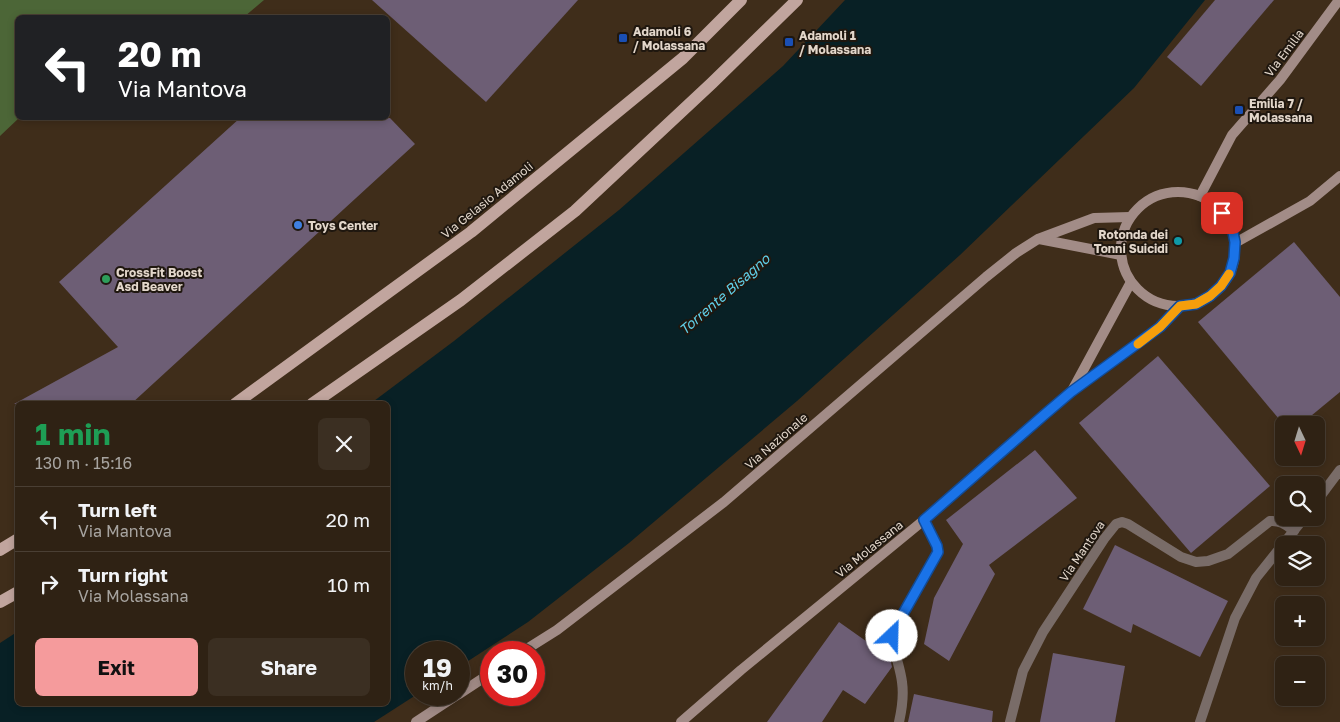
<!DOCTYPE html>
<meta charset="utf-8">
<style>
body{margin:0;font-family:"Golos Text",sans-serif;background:#3b2f22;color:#f1f3f6;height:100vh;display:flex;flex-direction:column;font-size:19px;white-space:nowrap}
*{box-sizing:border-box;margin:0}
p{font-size:16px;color:#a7a4a0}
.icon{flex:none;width:28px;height:28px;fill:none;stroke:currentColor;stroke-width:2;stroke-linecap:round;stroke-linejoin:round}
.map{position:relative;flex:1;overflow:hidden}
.side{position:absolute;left:15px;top:401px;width:375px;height:305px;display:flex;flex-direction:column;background:#2f2214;border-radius:8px;box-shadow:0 2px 8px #0003,0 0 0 1px #4a3f34}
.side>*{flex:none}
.banner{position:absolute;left:15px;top:15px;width:375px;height:105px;border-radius:8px;box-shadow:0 2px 8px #0003,0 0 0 1px #4a3f34;background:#202124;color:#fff;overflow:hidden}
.needle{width:32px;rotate:176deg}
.fabs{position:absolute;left:1275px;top:416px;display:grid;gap:10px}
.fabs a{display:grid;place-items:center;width:50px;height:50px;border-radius:8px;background:#2f2214;box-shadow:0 2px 8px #0003,0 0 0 1px #4a3f34;font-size:25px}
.speed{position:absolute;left:405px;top:641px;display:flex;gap:10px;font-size:25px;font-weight:700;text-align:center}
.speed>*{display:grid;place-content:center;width:65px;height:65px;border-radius:50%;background:#2f2214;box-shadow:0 2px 8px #0003,0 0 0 1px #4a3f34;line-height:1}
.speed small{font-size:12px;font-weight:400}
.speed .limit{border:8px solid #d22;background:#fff;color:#111}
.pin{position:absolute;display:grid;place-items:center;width:42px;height:42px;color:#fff;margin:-21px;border-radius:10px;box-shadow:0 2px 8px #0006}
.me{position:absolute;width:55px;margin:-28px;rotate:24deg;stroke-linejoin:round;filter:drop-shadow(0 0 4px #0008)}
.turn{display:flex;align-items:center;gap:18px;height:105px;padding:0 20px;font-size:22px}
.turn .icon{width:65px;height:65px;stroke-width:2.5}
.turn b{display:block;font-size:35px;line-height:42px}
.round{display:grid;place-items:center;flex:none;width:52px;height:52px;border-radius:8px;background:#3b2f22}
.headline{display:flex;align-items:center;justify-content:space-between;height:85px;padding:0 20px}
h1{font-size:30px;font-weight:700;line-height:38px;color:#1e9e55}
.cta{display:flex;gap:10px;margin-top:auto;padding:10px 20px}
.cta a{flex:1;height:58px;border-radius:8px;background:#f59b9c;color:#111;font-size:20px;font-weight:700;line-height:58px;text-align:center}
.cta a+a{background:#3b2f22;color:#f1f3f6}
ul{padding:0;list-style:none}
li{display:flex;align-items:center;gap:15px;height:65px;padding:0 20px;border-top:1px solid #4a3f34}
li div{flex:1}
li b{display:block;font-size:19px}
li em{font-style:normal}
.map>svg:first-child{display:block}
.forest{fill:#4c6637}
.water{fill:#082025}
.building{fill:#6d5e75}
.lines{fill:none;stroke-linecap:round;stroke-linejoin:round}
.minor{stroke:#796c68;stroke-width:10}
.tertiary{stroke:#796c68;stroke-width:10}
.secondary{stroke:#a28c87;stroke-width:10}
.primary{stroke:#c1a59e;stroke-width:12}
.route-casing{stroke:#114b97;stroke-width:12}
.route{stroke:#1a73e8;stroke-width:9}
.slow{stroke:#f59e0b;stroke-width:9}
.transit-dot{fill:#1a4fb4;stroke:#1f170f;stroke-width:2}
.shop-dot{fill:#3f7fe0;stroke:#1f170f;stroke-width:2}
.culture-dot{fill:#0f9aa8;stroke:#1f170f;stroke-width:2}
.leisure-dot{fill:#2e9e5b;stroke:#1f170f;stroke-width:2}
.labels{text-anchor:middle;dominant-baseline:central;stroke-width:4;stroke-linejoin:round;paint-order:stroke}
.poi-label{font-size:12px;font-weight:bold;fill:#e3d7cb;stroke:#1f170f;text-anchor:start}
.street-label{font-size:12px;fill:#e3d7cb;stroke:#1f170f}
.water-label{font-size:14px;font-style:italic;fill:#60d0e9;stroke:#1f170f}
</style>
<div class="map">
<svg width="1340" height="722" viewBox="0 0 1340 722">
<rect width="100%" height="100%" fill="#3f2d1a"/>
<polygon class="forest" points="0,0 264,0 244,17 18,18 18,118 19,118 0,136"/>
<polygon class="water" points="845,0 1205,0 1134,88 960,255 797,401 629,543 528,622 459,667 459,652 416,652 416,695 374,722 0,722 0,643 17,632 18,704 388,704 388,404 370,404 454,341 619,210 783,66"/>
<g class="building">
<polygon points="372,0 578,0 486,102"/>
<polygon points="1215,0 1274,0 1201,86 1167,57"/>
<polygon points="240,118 390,118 415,144 131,404 14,404 118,347 59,282"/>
<polygon points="1294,242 1340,297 1340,392 1300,425 1284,425 1198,322"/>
<polygon points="1158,356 1270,486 1191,553 1079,423"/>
<polygon points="1035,450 1077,498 989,565 995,574 949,661 924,644 934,598 963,544 946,520"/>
<polygon points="1115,545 1228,601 1200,657 1133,624 1131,633 1083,609"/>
<polygon points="839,622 890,658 892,667 865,704 843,690 822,722 767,722"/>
<polygon points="1053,653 1125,666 1115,722 1040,722"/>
<polygon points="914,694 993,711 992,722 908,722"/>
</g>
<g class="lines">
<g class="minor">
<path d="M899 722C902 709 904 696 902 682 900 664 890 646 895 628L938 552 937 546 924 520"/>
<path d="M1010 722 1023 671 1043 632 1104 539 1116 524 1122 522 1128 524 1181 557 1196 562 1208 561 1228 554 1270 521C1280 520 1286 525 1294 531"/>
</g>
<g class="tertiary">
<polyline points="1316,502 1340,470"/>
<polyline points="1200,722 1235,618 1256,578 1304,518"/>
</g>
<g class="secondary">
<circle cx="1178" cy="249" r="57"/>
<polyline points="1200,196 1232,135 1280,80 1339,0"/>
<polyline points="1039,239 1121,255"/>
<polyline points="1235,243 1310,201 1340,176"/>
<polyline points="1073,389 1131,282"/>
<polyline points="522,652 557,630 724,502 986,277 1016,253 1038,239 1094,218 1130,217"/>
<polyline points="459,694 491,673"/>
<polyline points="416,722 457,695"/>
<polyline points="681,722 741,670 924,520 1044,415 1071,392 1160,327 1181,306"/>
</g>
<g class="primary">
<polyline points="235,404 471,232 683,58 741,0"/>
<polyline points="312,404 461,300 575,211 712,83 797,0"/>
<polyline points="0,550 18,539"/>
<polyline points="0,602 18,592"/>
</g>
</g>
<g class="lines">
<defs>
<polyline id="route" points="892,636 895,628 938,552 937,546 924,520 1044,415 1071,392 1160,327 1180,306 1196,304 1210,296 1221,286 1230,273 1234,258 1235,242 1232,228 1222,213"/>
</defs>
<use href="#route" class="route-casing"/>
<use href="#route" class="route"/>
<polyline class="slow" points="1138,344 1160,327 1180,306 1196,304 1210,296 1221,286 1229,274"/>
</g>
<g class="transit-dot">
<rect x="618" y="33" width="10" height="10" rx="2.5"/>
<rect x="784" y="37" width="10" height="10" rx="2.5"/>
<rect x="1234" y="105" width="10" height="10" rx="2.5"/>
</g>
<circle class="shop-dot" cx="298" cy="225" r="5"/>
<circle class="culture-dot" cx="1178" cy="241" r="5"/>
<circle class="leisure-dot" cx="106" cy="279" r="5"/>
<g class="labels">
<g class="poi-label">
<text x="633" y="31">Adamoli 6<tspan x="633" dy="14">/ Molassana</tspan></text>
<text x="799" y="35">Adamoli 1<tspan x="799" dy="14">/ Molassana</tspan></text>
<text x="1249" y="103">Emilia 7 /<tspan x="1249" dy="14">Molassana</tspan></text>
<text x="308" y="225">Toys Center</text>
<text x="1168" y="234" text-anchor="end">Rotonda dei<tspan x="1168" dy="14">Tonni Suicidi</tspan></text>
<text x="116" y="272">CrossFit Boost<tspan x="116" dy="14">Asd Beaver</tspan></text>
</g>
<g class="street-label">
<text transform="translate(1284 53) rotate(-53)">Via Emilia</text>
<text transform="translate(487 200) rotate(-39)">Via Gelasio Adamoli</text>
<text transform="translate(776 441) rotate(-41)">Via Nazionale</text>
<text transform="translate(869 549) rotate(-39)">Via Molassana</text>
<text transform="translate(1082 551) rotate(-56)">Via Mantova</text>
</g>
<g class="water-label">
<text transform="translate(724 294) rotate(-41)">Torrente Bisagno</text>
</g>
</g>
</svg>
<div class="fabs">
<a><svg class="needle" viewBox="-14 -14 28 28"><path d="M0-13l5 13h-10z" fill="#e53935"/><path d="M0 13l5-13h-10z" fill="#a7a4a0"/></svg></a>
<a><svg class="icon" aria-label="search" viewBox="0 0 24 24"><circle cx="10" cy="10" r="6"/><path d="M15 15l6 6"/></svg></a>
<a><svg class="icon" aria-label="layers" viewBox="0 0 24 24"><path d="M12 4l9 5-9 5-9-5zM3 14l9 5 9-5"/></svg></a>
<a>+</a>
<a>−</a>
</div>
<div class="speed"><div>19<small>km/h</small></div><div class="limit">30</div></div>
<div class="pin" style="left:1222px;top:213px;background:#d93025"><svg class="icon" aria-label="arrive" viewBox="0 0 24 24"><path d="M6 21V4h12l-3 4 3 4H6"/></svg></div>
<svg class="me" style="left:892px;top:636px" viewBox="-20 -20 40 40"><circle r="19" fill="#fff"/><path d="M0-13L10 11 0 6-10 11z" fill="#1a73e8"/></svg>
<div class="banner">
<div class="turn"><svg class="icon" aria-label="left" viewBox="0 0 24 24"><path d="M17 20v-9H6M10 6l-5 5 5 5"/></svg><div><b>20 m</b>Via Mantova</div></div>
</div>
<section class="side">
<div class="headline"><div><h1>1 min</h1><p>130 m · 15:16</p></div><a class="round"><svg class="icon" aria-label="close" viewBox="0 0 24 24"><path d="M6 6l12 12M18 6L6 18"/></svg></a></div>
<ul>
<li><svg class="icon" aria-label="left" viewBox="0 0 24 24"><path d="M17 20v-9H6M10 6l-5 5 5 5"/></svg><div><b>Turn left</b><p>Via Mantova</p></div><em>20 m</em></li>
<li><svg class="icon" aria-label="right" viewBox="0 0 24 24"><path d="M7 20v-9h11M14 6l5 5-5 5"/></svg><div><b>Turn right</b><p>Via Molassana</p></div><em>10 m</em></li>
</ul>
<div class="cta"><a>Exit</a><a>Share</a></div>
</section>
</div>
